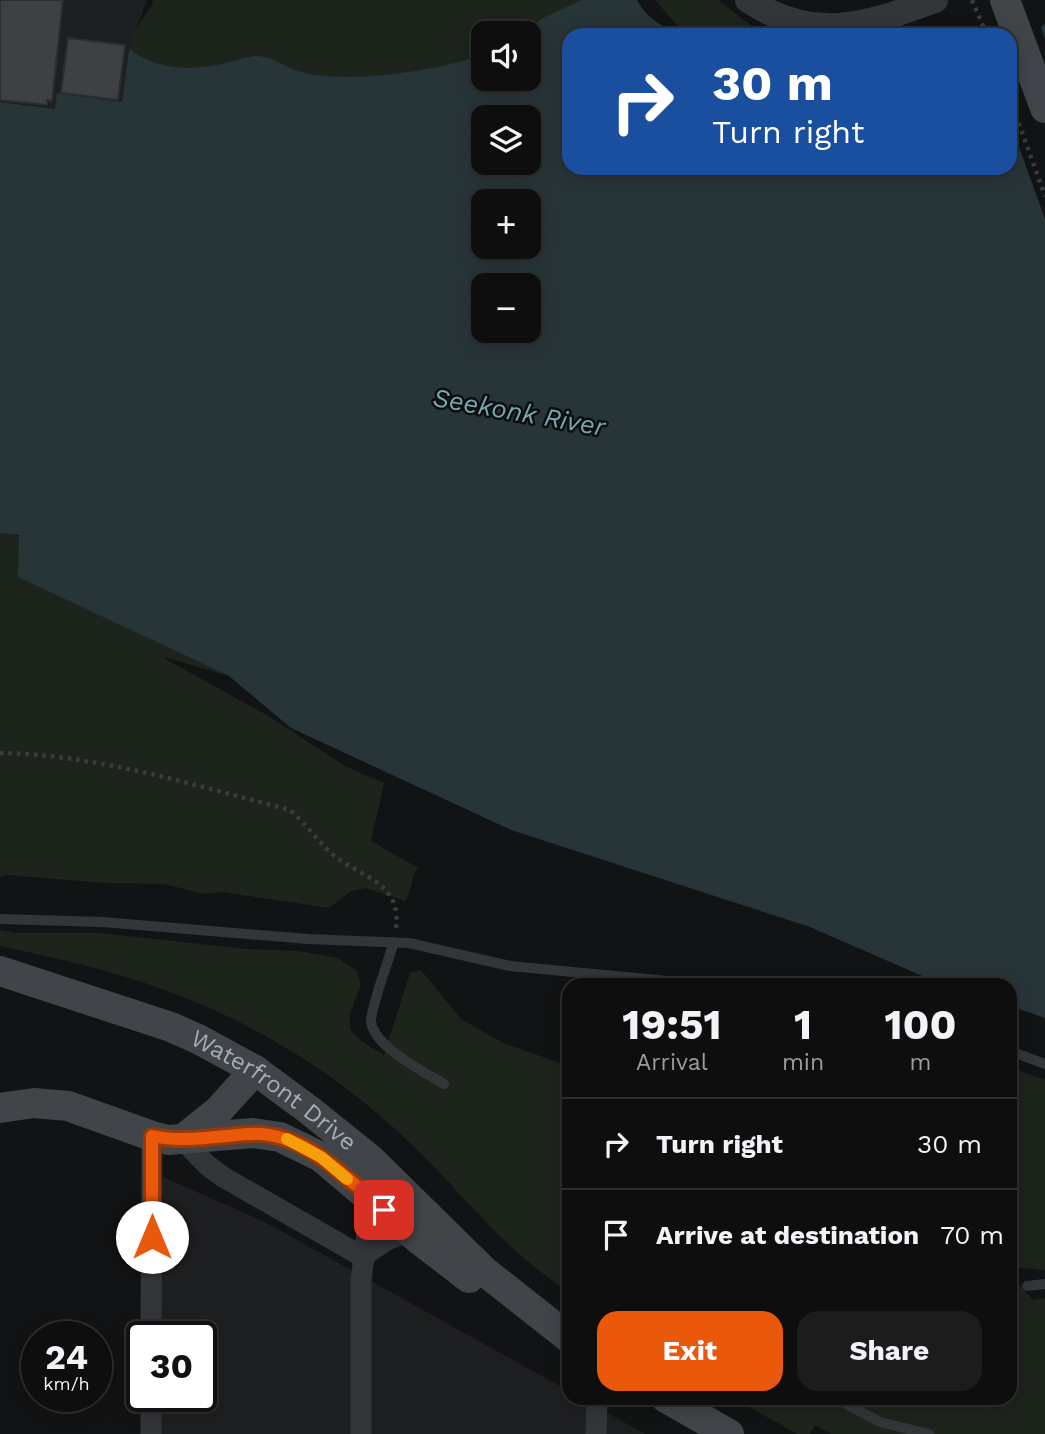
<!DOCTYPE html>
<meta charset="utf-8">
<style>
body{margin:0;font-family:"Work Sans",sans-serif;background:#1c1c1d;color:#f1f3f6;height:100vh;display:flex;flex-direction:column;font-size:26px;white-space:nowrap}
*{box-sizing:border-box;margin:0}
p{font-size:23px;color:#9b9c9e}
.icon{flex:none;width:38px;height:38px;fill:none;stroke:currentColor;stroke-width:2;stroke-linecap:round;stroke-linejoin:round}
.map{position:relative;flex:1;overflow:hidden}
.panel{position:absolute;left:562px;top:978px;width:455px;height:427px;display:flex;flex-direction:column;background:#0e0e0f;border-radius:21px;box-shadow:0 4px 18px #0003,0 0 0 2px #2e2e2f}
.panel>*{flex:none}
.hud{position:absolute;left:562px;top:28px;width:455px;height:147px;border-radius:21px;box-shadow:0 4px 18px #0003,0 0 0 2px #2e2e2f;background:#1a4fa0;color:#fff;overflow:hidden}
.tools{position:absolute;left:471px;top:21px;display:grid;gap:14px}
.tools a{display:grid;place-items:center;width:70px;height:70px;border-radius:14px;background:#0e0e0f;box-shadow:0 4px 18px #0003,0 0 0 2px #2e2e2f;font-size:35px}
.speed{position:absolute;left:21px;top:1321px;display:flex;gap:14px;font-size:35px;font-weight:700;text-align:center}
.speed>*{display:grid;place-content:center;width:91px;height:91px;border-radius:50%;background:#0e0e0f;box-shadow:0 4px 18px #0003,0 0 0 2px #2e2e2f;line-height:1}
.speed small{font-size:18px;font-weight:400}
.speed .limit{border:4px solid #111;border-radius:10px;background:#fff;color:#111}
.pin{position:absolute;display:grid;place-items:center;width:60px;height:60px;color:#fff;margin:-30px;border-radius:14px;box-shadow:0 4px 10px #0006}
.me{position:absolute;width:77px;margin:-38px;rotate:0deg;stroke-linejoin:round;filter:drop-shadow(0 0 5px #0008)}
.turn{display:flex;align-items:center;gap:24px;height:147px;padding:0 35px;font-size:32px}
.turn .icon{width:91px;height:91px;stroke-width:2.5}
.turn b{display:block;font-size:49px;line-height:60px}
.eta{display:flex;justify-content:space-evenly;align-items:center;height:119px;text-align:center}
.eta b{font-size:42px;font-weight:700;line-height:49px}
.primary-button{display:flex;gap:14px;margin-top:auto;padding:14px 35px}
.primary-button a{flex:1;height:80px;border-radius:21px;background:#ea580c;color:#fff;font-size:28px;font-weight:700;line-height:80px;text-align:center}
.primary-button a+a{background:#1c1c1d;color:#f1f3f6}
ul{padding:0;list-style:none}
li{display:flex;align-items:center;gap:21px;height:91px;padding:0 35px;border-top:2px solid #2e2e2f}
li div{flex:1}
li b{display:block;font-size:26px}
li em{font-style:normal}
.map>svg:first-child{display:block}
.built{fill:#1e1f21}
.green{fill:#1d241c}
.water{fill:#283538;fill-rule:evenodd}
.pier{fill:#121314}
.building{fill:#3e4144;stroke:#2c2d30;stroke-width:2}
.lines{fill:none;stroke-linecap:round;stroke-linejoin:round}
.path{stroke:#393d40;stroke-width:4.5;stroke-dasharray:3.5 5;stroke-linecap:butt}
.service{stroke:#333639;stroke-width:10}
.minor{stroke:#333639;stroke-width:21}
.tertiary{stroke:#333639;stroke-width:26}
.secondary{stroke:#414549;stroke-width:30}
.route-casing{stroke:#983908;stroke-width:18}
.route{stroke:#ea580c;stroke-width:12}
.slow{stroke:#f59e0b;stroke-width:12}
.labels{text-anchor:middle;dominant-baseline:central;stroke-width:5;stroke-linejoin:round;paint-order:stroke}
.street-label{font-size:24px;fill:#a3adb5;stroke:#0d0e0f}
.water-label{font-size:26px;font-style:italic;fill:#78a7b2;stroke:#0d0e0f}
</style>
<div class="map">
<svg width="1045" height="1434" viewBox="0 0 1045 1434">
<rect width="100%" height="100%" fill="#121314"/>
<g class="built">
<polygon points="0,0 147,0 129,49 122,102 58,93 56,109 0,102"/>
<polygon points="147,1170 265,1222 569,1391 569,1398 581,1398 645,1434 148,1434 148,1397 201,1396 201,1337 148,1337"/>
</g>
<g class="green">
<polygon points="153,0 637,0 578,29 554,45 528,33 483,33 483,79 125,79 131,36 152,5"/>
<polygon points="655,0 718,0 753,27 769,35 691,35 675,23"/>
<path d="M0 528 22 538 125 627 229 676 164 657 167 660 267 715 345 766 384 783 371 841 418 868C410 878 413 891 405 901L366 888 351 891 329 908 222 892 204 894 164 884 105 883 7 875 0 877Z"/>
<path d="M0 930 17 933H100L247 949 298 951 338 958 357 971 361 985 350 1013V1029L360 1040 384 1055 410 973 421 970 461 1019 503 1043 569 1066V1293C546 1276 523 1259 503 1239 470 1207 440 1171 407 1140 339 1075 252 1021 164 990 111 970 56 958 0 946Z"/>
<polygon points="1010,1067 1045,1080 1045,1270 1010,1267"/>
<polygon points="1010,1274 1033,1300 1045,1298 1045,1434 831,1434 815,1425 810,1434 797,1434 733,1398 1010,1398"/>
</g>
<path class="water" d="M582 0H637C647 19 660 23 676 35H569V168H1010V42L1031 34 1045 24V1018L1010 1006V985H943L810 927 511 830 291 728 229 676 18 577 19 535 0 533V102L55 109 57 93 122 102 129 49C158 71 193 71 226 63 236 61 248 56 258 56 273 57 284 67 298 71 340 85 443 72 483 53V79H528V33H519L547 16ZM483 117H528V163H483ZM483 201H528V247H483ZM483 285H528V331H483Z"/>
<polygon class="pier" points="1040,24 1045,39 1045,219 1010,122 1010,38 1029,31"/>
<g class="building">
<polygon points="0,0 63,0 52,101 47,100 47,105 0,100"/>
<polygon points="68,38 125,45 118,100 61,93"/>
</g>
<g class="lines">
<g class="path">
<polyline points="972,0 987,35"/>
<polyline points="1010,99 1045,196"/>
<path d="M0 753C94 754 198 786 290 810 306 824 317 840 332 854 359 877 402 881 396 928"/>
</g>
<g class="service">
<polyline points="0,919 102,922 308,939 409,943 510,966 709,985"/>
<path d="M394 942C389 959 371 1007 371 1021 373 1046 424 1072 444 1084"/>
<polyline points="1010,1051 1045,1064"/>
<polyline points="1027,1286 1045,1284"/>
<polyline points="835,1398 880,1422 929,1434"/>
</g>
<g class="minor">
<polyline points="183,1140 207,1165 223,1177 363,1257"/>
<path d="M363 1257C380 1244 391 1234 413 1234"/>
<polyline points="151,1337 152,1136"/>
<polyline points="151,1434 151,1396"/>
<polyline points="361,1434 361,1281 368,1222 363,1192"/>
<polyline points="596,1434 597,1398"/>
</g>
<path class="tertiary" d="M748 0C815 44 866 25 935 0"/>
<g class="secondary">
<polyline points="1005,0 1045,108"/>
<path id="s1" d="M0 971 171 1027 198 1039 255 1070 309 1110 370 1159 484 1271 569 1338"/>
<polyline points="0,1108 34,1103 68,1106 152,1136 168,1140 253,1133 280,1137 321,1157 417,1238 469,1278"/>
<polyline points="183,1139 218,1111 255,1070"/>
<polyline points="666,1398 729,1434"/>
</g>
</g>
<g class="lines">
<defs>
<path id="route" d="M152 1237V1136C184 1143 217 1136 250 1134 304 1131 346 1178 384 1210"/>
</defs>
<use href="#route" class="route-casing"/>
<use href="#route" class="route"/>
<polyline class="slow" points="287,1139 321,1157 347,1179"/>
</g>
<g class="labels">
<g class="street-label">
<text stroke="none"><textPath href="#s1" startOffset="301">Waterfront Drive</textPath></text>
</g>
<g class="water-label">
<text transform="translate(519 412) rotate(10)">Seekonk River</text>
</g>
</g>
</svg>
<div class="tools">
<a><svg class="icon" aria-label="sound" viewBox="0 0 24 24"><path d="M4 9h4l5-4v14l-5-4H4zM17 9q2 3 0 6"/></svg></a>
<a><svg class="icon" aria-label="layers" viewBox="0 0 24 24"><path d="M12 4l9 5-9 5-9-5zM3 14l9 5 9-5"/></svg></a>
<a>+</a>
<a>−</a>
</div>
<div class="speed"><div>24<small>km/h</small></div><div class="limit">30</div></div>
<div class="pin" style="left:384px;top:1210px;background:#d93025"><svg class="icon" aria-label="arrive" viewBox="0 0 24 24"><path d="M6 21V4h12l-3 4 3 4H6"/></svg></div>
<svg class="me" style="left:152px;top:1237px" viewBox="-20 -20 40 40"><circle r="19" fill="#fff"/><path d="M0-13L10 11 0 6-10 11z" fill="#ea580c"/></svg>
<div class="hud">
<div class="turn"><svg class="icon" aria-label="right" viewBox="0 0 24 24"><path d="M7 20v-9h11M14 6l5 5-5 5"/></svg><div><b>30 m</b>Turn right</div></div>
</div>
<section class="panel">
<div class="eta">
<div><b>19:51</b><p>Arrival</p></div>
<div><b>1</b><p>min</p></div>
<div><b>100</b><p>m</p></div>
</div>
<ul>
<li><svg class="icon" aria-label="right" viewBox="0 0 24 24"><path d="M7 20v-9h11M14 6l5 5-5 5"/></svg><div><b>Turn right</b></div><em>30 m</em></li>
<li><svg class="icon" aria-label="arrive" viewBox="0 0 24 24"><path d="M6 21V4h12l-3 4 3 4H6"/></svg><div><b>Arrive at destination</b></div><em>70 m</em></li>
</ul>
<div class="primary-button"><a>Exit</a><a>Share</a></div>
</section>
</div>
